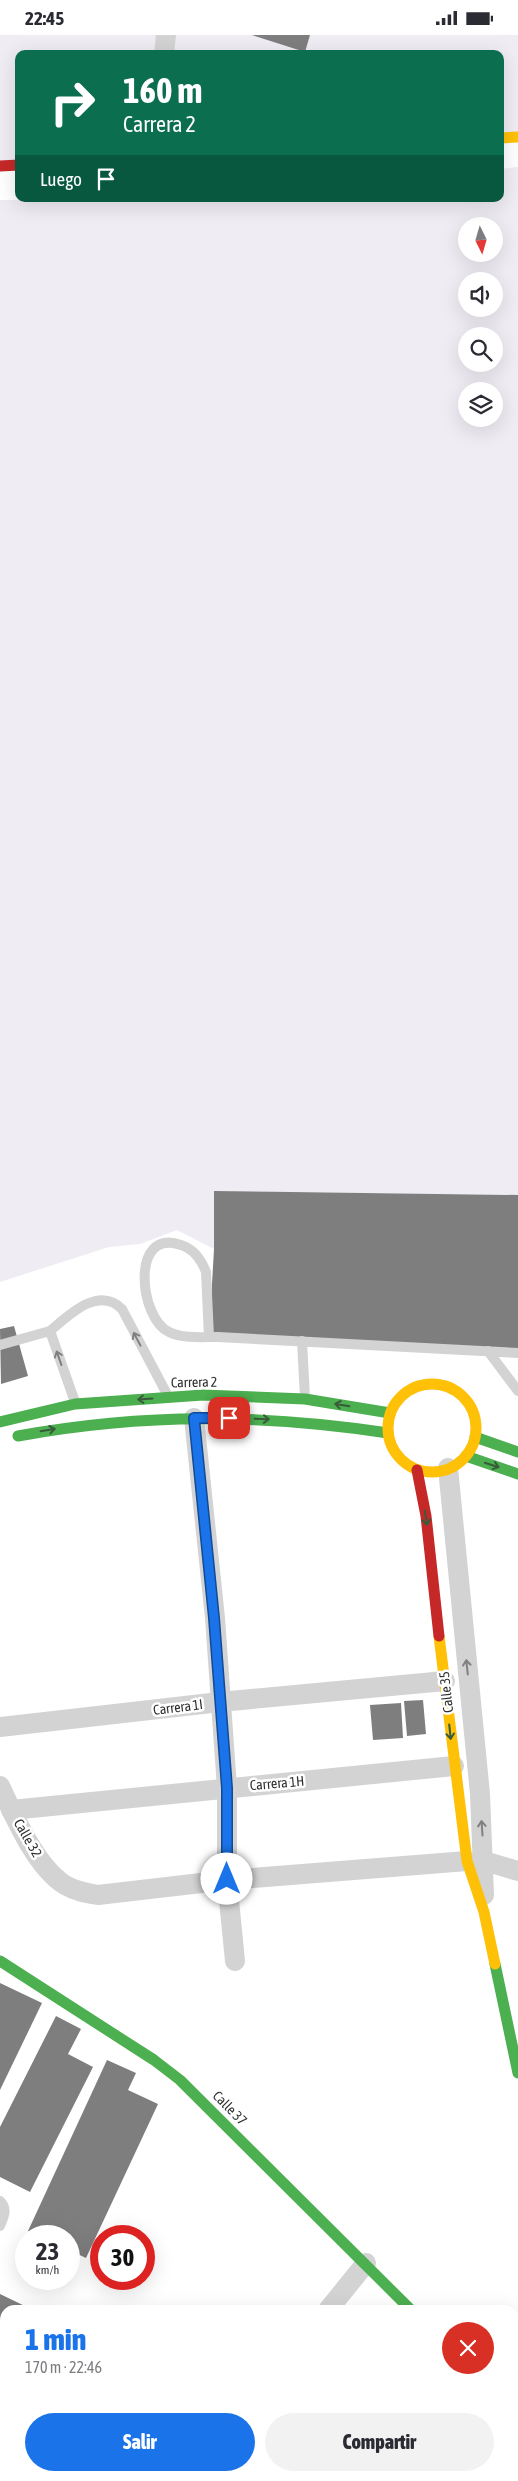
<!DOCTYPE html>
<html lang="es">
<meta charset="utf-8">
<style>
body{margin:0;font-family:"Asap Condensed",sans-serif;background:#f2f2f3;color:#2b2b33;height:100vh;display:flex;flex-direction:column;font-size:19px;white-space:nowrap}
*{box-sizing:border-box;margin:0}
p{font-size:16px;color:#7c7c81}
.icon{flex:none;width:28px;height:28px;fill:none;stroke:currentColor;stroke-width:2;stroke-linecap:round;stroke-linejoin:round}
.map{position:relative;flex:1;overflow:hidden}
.details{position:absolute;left:0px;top:2270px;width:519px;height:176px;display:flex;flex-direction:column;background:#fff;border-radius:15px 15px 0 0;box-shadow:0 5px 20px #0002}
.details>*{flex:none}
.guide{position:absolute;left:15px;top:15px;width:489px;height:152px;border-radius:10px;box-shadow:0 5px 20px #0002;background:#0b6e4f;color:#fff;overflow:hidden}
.needle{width:32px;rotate:175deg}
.controls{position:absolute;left:458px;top:182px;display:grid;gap:10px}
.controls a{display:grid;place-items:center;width:45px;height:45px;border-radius:50%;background:#fff;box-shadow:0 5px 20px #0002;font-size:25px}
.speed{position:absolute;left:15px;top:2190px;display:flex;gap:10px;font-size:25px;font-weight:700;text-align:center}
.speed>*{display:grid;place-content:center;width:65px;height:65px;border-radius:50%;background:#fff;box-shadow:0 5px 20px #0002;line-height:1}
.speed small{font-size:12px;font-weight:400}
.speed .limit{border:8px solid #d22;background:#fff;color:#111}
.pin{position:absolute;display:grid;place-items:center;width:42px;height:42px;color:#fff;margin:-21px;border-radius:10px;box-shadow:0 2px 8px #0006}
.me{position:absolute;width:55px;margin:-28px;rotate:0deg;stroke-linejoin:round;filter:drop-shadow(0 0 4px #0008)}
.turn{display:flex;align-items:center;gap:18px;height:105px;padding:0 25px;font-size:22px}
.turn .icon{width:65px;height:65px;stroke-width:2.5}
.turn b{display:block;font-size:35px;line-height:42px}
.then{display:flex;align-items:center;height:48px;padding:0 25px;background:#0003;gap:10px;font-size:19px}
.round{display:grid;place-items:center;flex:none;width:52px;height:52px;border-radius:26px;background:#f2f2f3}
.summary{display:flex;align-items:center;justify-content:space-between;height:85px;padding:0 25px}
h1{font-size:30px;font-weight:800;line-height:38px;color:#1a73e8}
.primary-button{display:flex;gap:10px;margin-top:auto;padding:10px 25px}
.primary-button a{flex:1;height:58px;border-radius:30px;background:#1a73e8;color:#fff;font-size:20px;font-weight:800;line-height:58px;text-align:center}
.primary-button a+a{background:#f2f2f3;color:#2b2b33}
.status{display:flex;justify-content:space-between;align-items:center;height:35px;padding:0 25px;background:#fff;direction:ltr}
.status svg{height:14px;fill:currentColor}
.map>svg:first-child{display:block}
.green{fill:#f0ecf4;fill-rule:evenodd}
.building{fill:#7e7e7e}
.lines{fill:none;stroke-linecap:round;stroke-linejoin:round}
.lane{stroke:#d3d3d3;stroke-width:10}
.street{stroke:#d3d3d3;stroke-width:20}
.fast{stroke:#4caf50;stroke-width:11}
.slow{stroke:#ffc107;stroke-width:11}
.jam{stroke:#c62828;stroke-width:11}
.oneway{stroke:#808080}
.oneway2{stroke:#385b3a}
.route-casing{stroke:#114b97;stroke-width:12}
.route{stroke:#1a73e8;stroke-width:9}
.labels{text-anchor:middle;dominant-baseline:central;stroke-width:5;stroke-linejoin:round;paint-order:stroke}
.street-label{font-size:14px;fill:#2e2e2e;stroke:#fff}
</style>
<div class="status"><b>22:45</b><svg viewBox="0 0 49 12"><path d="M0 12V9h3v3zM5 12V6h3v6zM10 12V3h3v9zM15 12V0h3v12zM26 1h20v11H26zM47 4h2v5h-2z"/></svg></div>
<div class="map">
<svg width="518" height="2446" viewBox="0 0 518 2446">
<rect width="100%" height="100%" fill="#fff"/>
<g class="green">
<polygon points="0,0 518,0 518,102 500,103 500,19 19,19 19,130 0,131"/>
<path d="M518 132V1160L214 1156V1214L177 1195 140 1209 109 1212 0 1247V165L500 164V134ZM466 191H494V219H466ZM466 246H494V274H466ZM466 301H494V329H466ZM466 356H494V384H466Z"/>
</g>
<g class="building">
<polygon points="252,0 310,0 305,17"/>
<polygon points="214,1156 518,1160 518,1316 209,1302 214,1214"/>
<polygon points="14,1291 28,1341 1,1349 0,1294"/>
<polygon points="423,1665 426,1699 407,1701 404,1666"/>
<polygon points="401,1668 403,1703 373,1705 370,1670"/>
<polygon points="0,1948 42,1968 0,2055"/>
<polygon points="56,1981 81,1994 68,2019 93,2032 30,2157 0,2142 0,2092"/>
<polygon points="107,2025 136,2038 128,2055 158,2069 86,2223 69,2215 69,2201 40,2201 28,2196"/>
<polygon points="0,2259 33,2275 5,2275 5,2285 0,2295"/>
<polygon points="0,2335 5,2338 5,2384 0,2395"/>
<polygon points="5,2417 5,2441 57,2441 55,2446 0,2446 0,2428"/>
<polygon points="73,2441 141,2441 138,2446 71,2446"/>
</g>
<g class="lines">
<g class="lane">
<path d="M50 1296C68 1281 98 1250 122 1274L168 1361"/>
<path d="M209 1302 206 1237C201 1224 194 1214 181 1210 130 1192 139 1283 169 1297 183 1304 203 1302 218 1302L518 1318"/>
<polyline points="302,1306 305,1363"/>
<polyline points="0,1310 50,1296 75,1367"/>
<polyline points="488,1316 518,1356"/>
<path d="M0 2166C8 2174 4 2181 0 2191"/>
</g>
<g class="street">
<polyline points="164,19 166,0"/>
<polyline points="194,1383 215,1583 227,1753 227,1845 235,1926"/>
<polyline points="448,1433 480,1759 484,1860"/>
<polyline points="0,1692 220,1667 445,1646"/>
<path d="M0 1751C14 1781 36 1832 65 1850 75 1856 86 1858 98 1860L227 1845 467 1826"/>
<polyline points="11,1775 454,1731"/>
<polyline points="484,1826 518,1836"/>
<polyline points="328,2275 366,2228"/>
<polyline points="208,2446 210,2441"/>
<polyline points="335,2446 341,2441"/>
</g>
<g class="fast">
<polyline points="0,1387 75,1369 203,1360 305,1364 390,1378"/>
<path d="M18 1401C144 1378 262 1379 388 1398"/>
<polyline points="475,1402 518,1417"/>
<polyline points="466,1421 518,1439"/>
<polyline points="0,1926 154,2025 180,2045 411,2275"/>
<polyline points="495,1929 518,2038"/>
</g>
<g class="slow">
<polyline points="500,103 518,102"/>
<circle cx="432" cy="1393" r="44"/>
<polyline points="439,1601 467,1826 484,1877 495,1929"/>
<polyline points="514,2383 518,2388"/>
</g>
<g class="jam">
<polyline points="0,131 19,130"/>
<polyline points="417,1435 426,1481 439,1601"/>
</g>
</g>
<defs><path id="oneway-shaft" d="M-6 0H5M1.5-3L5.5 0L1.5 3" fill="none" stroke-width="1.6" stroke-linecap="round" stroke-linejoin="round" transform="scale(1.25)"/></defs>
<g class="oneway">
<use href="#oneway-shaft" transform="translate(137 1304) rotate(-118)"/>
<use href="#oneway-shaft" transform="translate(59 1323) rotate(-109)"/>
<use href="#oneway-shaft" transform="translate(467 1632) rotate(-96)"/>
<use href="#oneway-shaft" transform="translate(482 1793) rotate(-94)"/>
</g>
<g class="oneway2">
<use href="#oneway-shaft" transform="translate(145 1364) rotate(176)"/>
<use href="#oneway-shaft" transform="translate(342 1370) rotate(-171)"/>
<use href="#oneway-shaft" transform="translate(262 1384) rotate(2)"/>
<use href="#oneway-shaft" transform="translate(48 1395) rotate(-9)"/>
<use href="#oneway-shaft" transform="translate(492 1430) rotate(18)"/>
<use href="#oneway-shaft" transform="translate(426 1483) rotate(81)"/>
<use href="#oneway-shaft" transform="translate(450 1697) rotate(84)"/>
</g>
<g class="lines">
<defs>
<polyline id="route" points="227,1844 227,1753 214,1583 194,1383 229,1383"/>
</defs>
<use href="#route" class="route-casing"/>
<use href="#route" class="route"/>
</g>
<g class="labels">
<g class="street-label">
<text transform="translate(194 1347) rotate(-1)">Carrera 2</text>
<text transform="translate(446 1657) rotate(-96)">Calle 35</text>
<text transform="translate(178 1672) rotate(-7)">Carrera 1I</text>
<text transform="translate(277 1748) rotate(-5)">Carrera 1H</text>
<text transform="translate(28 1803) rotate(60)">Calle 32</text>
<text transform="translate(230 2073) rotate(45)">Calle 37</text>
</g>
</g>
</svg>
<div class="controls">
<a><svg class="needle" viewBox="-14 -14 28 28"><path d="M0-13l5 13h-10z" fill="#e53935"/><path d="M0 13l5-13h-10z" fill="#7c7c81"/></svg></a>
<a><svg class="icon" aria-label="sound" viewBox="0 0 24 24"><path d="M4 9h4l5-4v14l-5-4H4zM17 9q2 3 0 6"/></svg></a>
<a><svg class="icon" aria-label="search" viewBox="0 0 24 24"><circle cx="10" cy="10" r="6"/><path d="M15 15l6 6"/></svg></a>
<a><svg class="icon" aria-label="layers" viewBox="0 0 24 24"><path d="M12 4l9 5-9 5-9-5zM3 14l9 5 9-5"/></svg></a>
</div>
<div class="speed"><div>23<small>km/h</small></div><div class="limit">30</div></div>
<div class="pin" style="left:229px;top:1383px;background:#d93025"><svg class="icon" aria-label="arrive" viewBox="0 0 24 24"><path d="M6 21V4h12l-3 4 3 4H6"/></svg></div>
<svg class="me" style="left:227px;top:1844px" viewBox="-20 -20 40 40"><circle r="19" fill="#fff"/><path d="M0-13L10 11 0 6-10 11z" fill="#1a73e8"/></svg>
<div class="guide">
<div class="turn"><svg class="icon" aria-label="right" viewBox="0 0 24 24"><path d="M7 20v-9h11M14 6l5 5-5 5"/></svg><div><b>160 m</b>Carrera 2</div></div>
<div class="then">Luego<svg class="icon" aria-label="arrive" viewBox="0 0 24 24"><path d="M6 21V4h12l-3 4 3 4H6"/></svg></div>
</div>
<section class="details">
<div class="summary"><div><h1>1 min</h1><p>170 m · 22:46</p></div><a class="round" style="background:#d93025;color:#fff"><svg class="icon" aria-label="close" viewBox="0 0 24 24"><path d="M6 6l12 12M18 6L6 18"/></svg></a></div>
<div class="primary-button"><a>Salir</a><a>Compartir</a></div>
</section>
</div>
